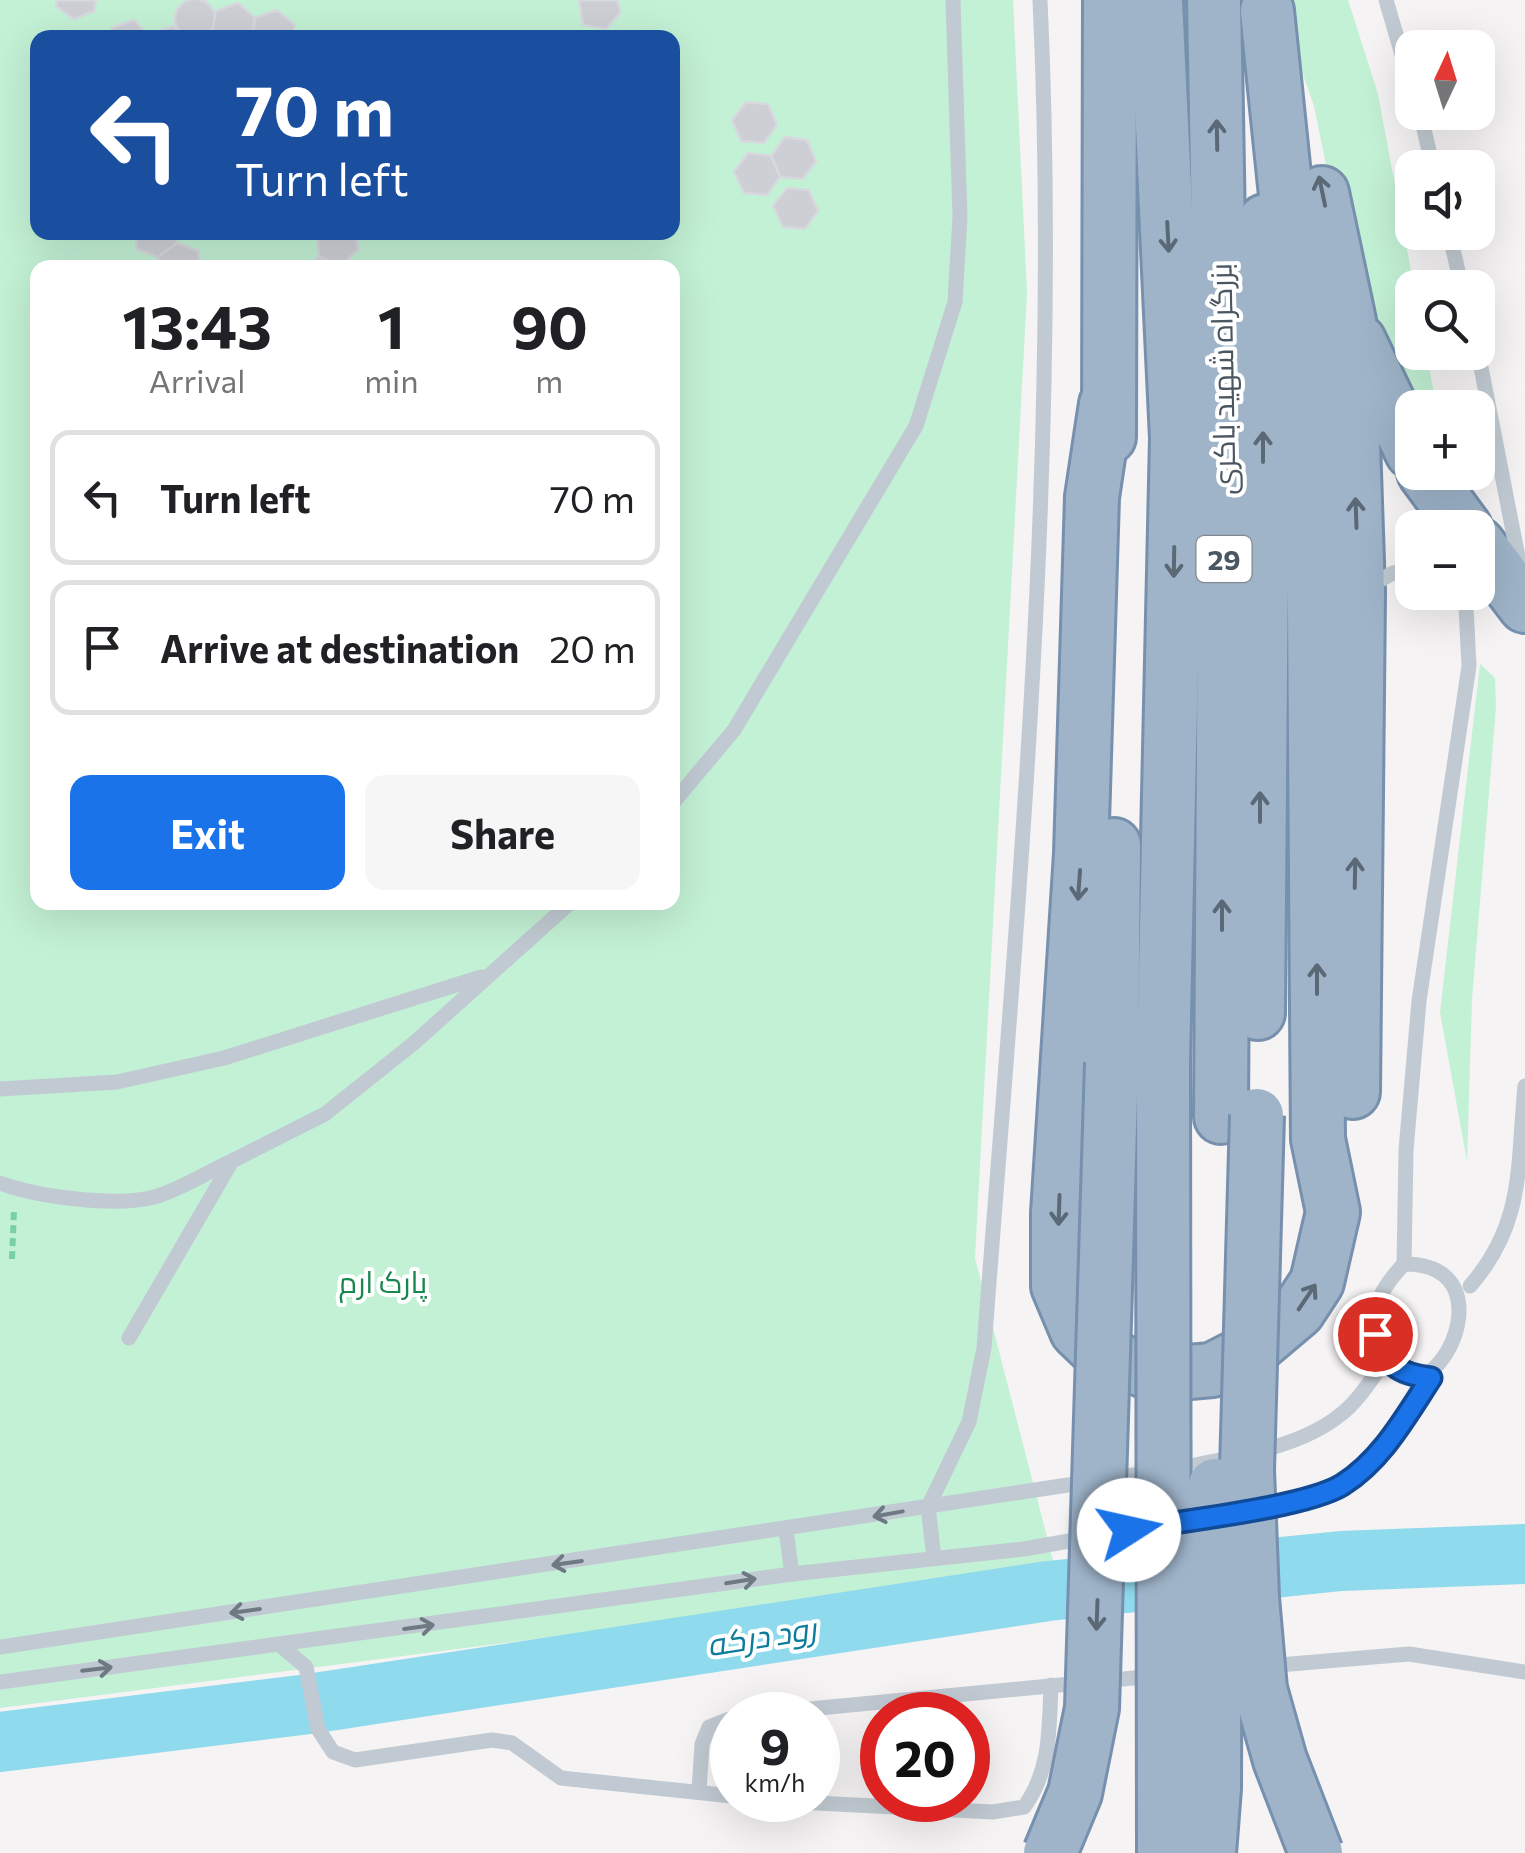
<!DOCTYPE html>
<meta charset="utf-8">
<style>
body{margin:0;font-family:Commissioner,Cairo,sans-serif;background:#f6f6f6;color:#202124;height:100vh;display:flex;flex-direction:column;font-size:38px;white-space:nowrap}
*{box-sizing:border-box;margin:0}
p{font-size:32px;color:#757577}
.icon{flex:none;width:55px;height:55px;fill:none;stroke:currentColor;stroke-width:2;stroke-linecap:round;stroke-linejoin:round}
.map{position:relative;flex:1;overflow:hidden}
.panel{position:absolute;left:30px;top:260px;width:650px;height:650px;display:flex;flex-direction:column;background:#fff;border-radius:20px;box-shadow:0 10px 40px #0002}
.panel>*{flex:none}
.hud{position:absolute;left:30px;top:30px;width:650px;height:210px;border-radius:20px;box-shadow:0 10px 40px #0002;background:#1a4fa0;color:#fff;overflow:hidden}
.needle{width:65px;rotate:4deg}
.buttons{position:absolute;left:1395px;top:30px;display:grid;gap:20px}
.buttons a{display:grid;place-items:center;width:100px;height:100px;border-radius:20px;background:#fff;box-shadow:0 10px 40px #0002;font-size:50px}
.speed{position:absolute;left:710px;top:1692px;display:flex;gap:20px;font-size:50px;font-weight:700;text-align:center}
.speed>*{display:grid;place-content:center;width:130px;height:130px;border-radius:50%;background:#fff;box-shadow:0 10px 40px #0002;line-height:1}
.speed small{font-size:25px;font-weight:400}
.speed .limit{border:15px solid #d22;background:#fff;color:#111}
.pin{position:absolute;display:grid;place-items:center;width:85px;height:85px;color:#fff;margin:-42px;border:5px solid #fff;border-radius:50%;box-shadow:0 2px 10px #0007}
.me{position:absolute;width:110px;margin:-55px;rotate:80deg;stroke-linejoin:round;filter:drop-shadow(0 0 8px #0008)}
.turn{display:flex;align-items:center;gap:35px;height:210px;padding:0 40px;font-size:45px}
.turn .icon{width:130px;height:130px;stroke-width:2.5}
.turn b{display:block;font-size:70px;line-height:85px}
.eta{display:flex;justify-content:space-evenly;align-items:center;height:170px;text-align:center}
.eta b{font-size:60px;font-weight:700;line-height:70px}
.primary-button{display:flex;gap:20px;margin-top:auto;padding:20px 40px}
.primary-button a{flex:1;height:115px;border-radius:20px;background:#1a73e8;color:#fff;font-size:40px;font-weight:700;line-height:115px;text-align:center}
.primary-button a+a{background:#f6f6f6;color:#202124}
ul{padding:0;list-style:none}
li{display:flex;align-items:center;gap:30px;height:135px;margin:0 20px 15px;padding:0 20px;border:5px solid #e0e0e0;border-radius:20px}
li div{flex:1}
li b{display:block;font-size:38px}
li em{font-style:normal}
.map>svg:first-child{display:block}
.green{fill:#c3f1d5;fill-rule:evenodd}
.lines{fill:none;stroke-linecap:round;stroke-linejoin:round}
.river{stroke:#90daee;stroke-width:60}
.building{fill:#cdcfd5;stroke:#d7d9de;stroke-width:2.5}
.trunk-casing{stroke:#7690ad;stroke-width:58}
.path{stroke:#7ad0a6;stroke-width:6;stroke-dasharray:8 5;stroke-linecap:butt}
.service{stroke:#c1cad2;stroke-width:15}
.trunk{stroke:#9fb4c9;stroke-width:52}
.trunk-bridge-casing{stroke:#7690ad;stroke-width:58;stroke-linecap:butt}
.trunk-bridge{stroke:#9fb4c9;stroke-width:52}
.oneway{stroke:#5b6976}
.oneway2{stroke:#6e7983}
.route-casing{stroke:#114b97;stroke-width:25}
.route{stroke:#1a73e8;stroke-width:18}
.labels{text-anchor:middle;dominant-baseline:central;stroke-width:8;stroke-linejoin:round;paint-order:stroke}
.shield{fill:#fff;stroke:#808990;stroke-width:2.5}
.shield-label{font-size:28px;font-weight:bold;fill:#4a5661}
.street-label{font-size:30px;fill:#4a5661;stroke:#fff}
.park-label{font-size:30px;fill:#17864f;stroke:#fff}
.water-label{font-size:32px;font-style:italic;fill:#0c7c9b;stroke:#fff}
</style>
<div class="map">
<svg width="1525" height="1853" viewBox="0 0 1525 1853">
<rect width="100%" height="100%" fill="#f5f3f3"/>
<g class="green">
<path d="M0 0H1013L1027 293 975 1258 1056 1572 0 1708ZM38 38H672V232H38ZM38 268H672V902H38Z"/>
<polygon points="1277,0 1348,0 1378,94 1414,287 1412,352 1426,353 1437,407 1412,408 1358,322 1314,106"/>
<polygon points="1480,664 1495,678 1496,707 1472,999 1467,1161 1440,1012"/>
</g>
<g class="lines">
<polyline class="river" points="0,1742 309,1704 1048,1591 1341,1561 1525,1554"/>
</g>
<g class="building">
<circle cx="195" cy="19" r="20"/>
<polygon points="57,0 96,0 94,11 74,19 56,6"/>
<polygon points="579,0 617,0 621,12 606,29 583,25"/>
<polygon points="238,3 255,18 252,38 217,38 212,33 216,11"/>
<polygon points="277,10 295,25 292,38 252,38 255,18"/>
<polygon points="134,20 151,38 111,38 112,28"/>
<polygon points="173,26 186,38 151,38 152,34"/>
<polygon points="746,102 768,104 777,125 764,143 741,141 732,120"/>
<polygon points="785,137 807,140 816,161 803,179 780,177 771,156"/>
<polygon points="748,153 771,156 780,177 767,195 744,193 734,172"/>
<polygon points="787,188 809,190 818,211 805,229 783,227 773,206"/>
<polygon points="135,232 175,232 177,243 158,257 137,249"/>
<polygon points="356,232 358,250 341,265 319,257 317,232"/>
<polygon points="177,243 198,251 201,268 160,268 158,257"/>
<polygon points="319,257 341,265 341,268 305,268"/>
</g>
<g class="lines">
<defs>
<g id="trunk">
<polyline points="1156,0 1177,438 1163,1062"/>
<polyline points="1214,0 1224,569 1221,1117"/>
<polyline points="1322,193 1349,321 1358,592 1353,1092"/>
<polyline points="1359,341 1412,452"/>
<polyline points="1106,404 1092,497 1081,854 1058,1213 1058,1286 1077,1331 1099,1352 1155,1375 1212,1370 1253,1349 1298,1311 1317,1282 1333,1212 1318,1139 1314,610 1300,258 1286,195 1267,11"/>
<polyline points="1109,437 1110,0"/>
<polyline points="1424,472 1465,528"/>
<polyline points="1478,544 1525,606"/>
<polyline points="1258,1013 1265,221"/>
<polyline points="1112,1063 1114,845"/>
</g>
</defs>
<use href="#trunk" class="trunk-casing"/>
<polyline class="path" points="12,1259 14,1210"/>
<g class="service">
<polyline points="1386,0 1412,89"/>
<polyline points="1420,112 1433,168"/>
<polyline points="1449,232 1462,288"/>
<polyline points="1478,352 1520,567"/>
<polyline points="1366,588 1393,573 1412,570"/>
<polyline points="672,804 734,730 916,426 955,302 960,217 953,0"/>
<polyline points="0,1089 117,1082 224,1058 481,977"/>
<path d="M0 1183C37 1197 116 1207 154 1197 180 1190 207 1172 232 1161"/>
<polyline points="1404,1264 1406,1150 1419,1001 1469,666 1466,607 1459,592"/>
<path d="M1404 1264C1525 1263 1414 1461 1377 1339 1368 1309 1384 1285 1404 1264Z"/>
<path d="M1470 1286C1525 1223 1517 1166 1525 1086"/>
<polyline points="129,1338 232,1161 325,1114 414,1043 571,902"/>
<path d="M1255 1507C1362 1488 1373 1466 1431 1378"/>
<polyline points="786,1530 792,1574"/>
<path d="M934 1558 928 1507 969 1422 984 1348C1018 900 1061 449 1040 0"/>
<polyline points="281,1646 306,1667 318,1729 333,1752 355,1760 492,1740 512,1743 561,1778 732,1796"/>
<path d="M0 1647 1186 1467C1236 1456 1299 1448 1340 1415 1358 1402 1371 1379 1385 1361"/>
<polyline points="1266,1666 1409,1654 1525,1672"/>
<polyline points="0,1682 792,1574 1024,1549 1153,1526"/>
<polyline points="747,1715 1154,1676"/>
<polyline points="699,1791 702,1744 709,1727 732,1718"/>
<path d="M759 1800 993 1812 1024 1807C1051 1770 1049 1729 1051 1685"/>
</g>
<use href="#trunk" class="trunk"/>
<defs>
<g id="trunk-bridge">
<polyline points="1163,1062 1164,1853"/>
<polyline points="1257,1115 1247,1470 1252,1598 1260,1689 1280,1760 1316,1853"/>
<polyline points="1050,1853 1075,1793 1092,1708 1112,1063"/>
<polyline points="1209,1853 1214,1788 1215,1485"/>
</g>
</defs>
<use href="#trunk-bridge" class="trunk-bridge-casing"/>
<use href="#trunk-bridge" class="trunk-bridge"/>
</g>
<defs><path id="oneway-shaft" d="M-6 0H5M1.5-3L5.5 0L1.5 3" fill="none" stroke-width="1.6" stroke-linecap="round" stroke-linejoin="round" transform="scale(2.5)"/></defs>
<g class="oneway">
<use href="#oneway-shaft" transform="translate(1217 135) rotate(-91)"/>
<use href="#oneway-shaft" transform="translate(1322 191) rotate(-102)"/>
<use href="#oneway-shaft" transform="translate(1168 237) rotate(87)"/>
<use href="#oneway-shaft" transform="translate(1263 447) rotate(-90)"/>
<use href="#oneway-shaft" transform="translate(1356 513) rotate(-92)"/>
<use href="#oneway-shaft" transform="translate(1174 562) rotate(91)"/>
<use href="#oneway-shaft" transform="translate(1260 807) rotate(-90)"/>
<use href="#oneway-shaft" transform="translate(1355 873) rotate(-89)"/>
<use href="#oneway-shaft" transform="translate(1079 885) rotate(94)"/>
<use href="#oneway-shaft" transform="translate(1222 915) rotate(-90)"/>
<use href="#oneway-shaft" transform="translate(1317 979) rotate(-90)"/>
<use href="#oneway-shaft" transform="translate(1059 1210) rotate(92)"/>
<use href="#oneway-shaft" transform="translate(1307 1297) rotate(-56)"/>
<use href="#oneway-shaft" transform="translate(1097 1615) rotate(92)"/>
</g>
<g class="oneway2">
<use href="#oneway-shaft" transform="translate(888 1514) rotate(170)"/>
<use href="#oneway-shaft" transform="translate(567 1563) rotate(172)"/>
<use href="#oneway-shaft" transform="translate(741 1581) rotate(-9)"/>
<use href="#oneway-shaft" transform="translate(245 1611) rotate(172)"/>
<use href="#oneway-shaft" transform="translate(419 1627) rotate(-8)"/>
<use href="#oneway-shaft" transform="translate(97 1669) rotate(-7)"/>
</g>
<g class="lines">
<defs>
<path id="route" d="M1129 1530C1178 1521 1304 1508 1342 1485 1382 1460 1406 1416 1431 1378 1398 1374 1386 1365 1375 1334"/>
</defs>
<use href="#route" class="route-casing"/>
<use href="#route" class="route"/>
</g>
<g class="labels">
<rect class="shield" x="1196.5" y="536" width="55" height="46" rx="8"/>
<g class="shield-label">
<text x="1224" y="559">29</text>
</g>
<g class="street-label">
<text transform="translate(1221 379) rotate(-91)">بزرگراه شهید باکری</text>
</g>
<g class="park-label">
<text x="383" y="1280">پارک ارم</text>
</g>
<g class="water-label">
<text transform="translate(761 1635) rotate(-9)">رود درکه</text>
</g>
</g>
</svg>
<div class="buttons">
<a><svg class="needle" viewBox="-14 -14 28 28"><path d="M0-13l5 13h-10z" fill="#e53935"/><path d="M0 13l5-13h-10z" fill="#757577"/></svg></a>
<a><svg class="icon" aria-label="sound" viewBox="0 0 24 24"><path d="M4 9h4l5-4v14l-5-4H4zM17 9q2 3 0 6"/></svg></a>
<a><svg class="icon" aria-label="search" viewBox="0 0 24 24"><circle cx="10" cy="10" r="6"/><path d="M15 15l6 6"/></svg></a>
<a>+</a>
<a>−</a>
</div>
<div class="speed"><div>9<small>km/h</small></div><div class="limit">20</div></div>
<div class="pin" style="left:1375px;top:1334px;background:#d93025"><svg class="icon" aria-label="arrive" viewBox="0 0 24 24"><path d="M6 21V4h12l-3 4 3 4H6"/></svg></div>
<svg class="me" style="left:1129px;top:1530px" viewBox="-20 -20 40 40"><circle r="19" fill="#fff"/><path d="M0-13L10 11 0 6-10 11z" fill="#1a73e8"/></svg>
<div class="hud">
<div class="turn"><svg class="icon" aria-label="left" viewBox="0 0 24 24"><path d="M17 20v-9H6M10 6l-5 5 5 5"/></svg><div><b>70 m</b>Turn left</div></div>
</div>
<section class="panel">
<div class="eta">
<div><b>13:43</b><p>Arrival</p></div>
<div><b>1</b><p>min</p></div>
<div><b>90</b><p>m</p></div>
</div>
<ul>
<li><svg class="icon" aria-label="left" viewBox="0 0 24 24"><path d="M17 20v-9H6M10 6l-5 5 5 5"/></svg><div><b>Turn left</b></div><em>70 m</em></li>
<li><svg class="icon" aria-label="arrive" viewBox="0 0 24 24"><path d="M6 21V4h12l-3 4 3 4H6"/></svg><div><b>Arrive at destination</b></div><em>20 m</em></li>
</ul>
<div class="primary-button"><a>Exit</a><a>Share</a></div>
</section>
</div>
